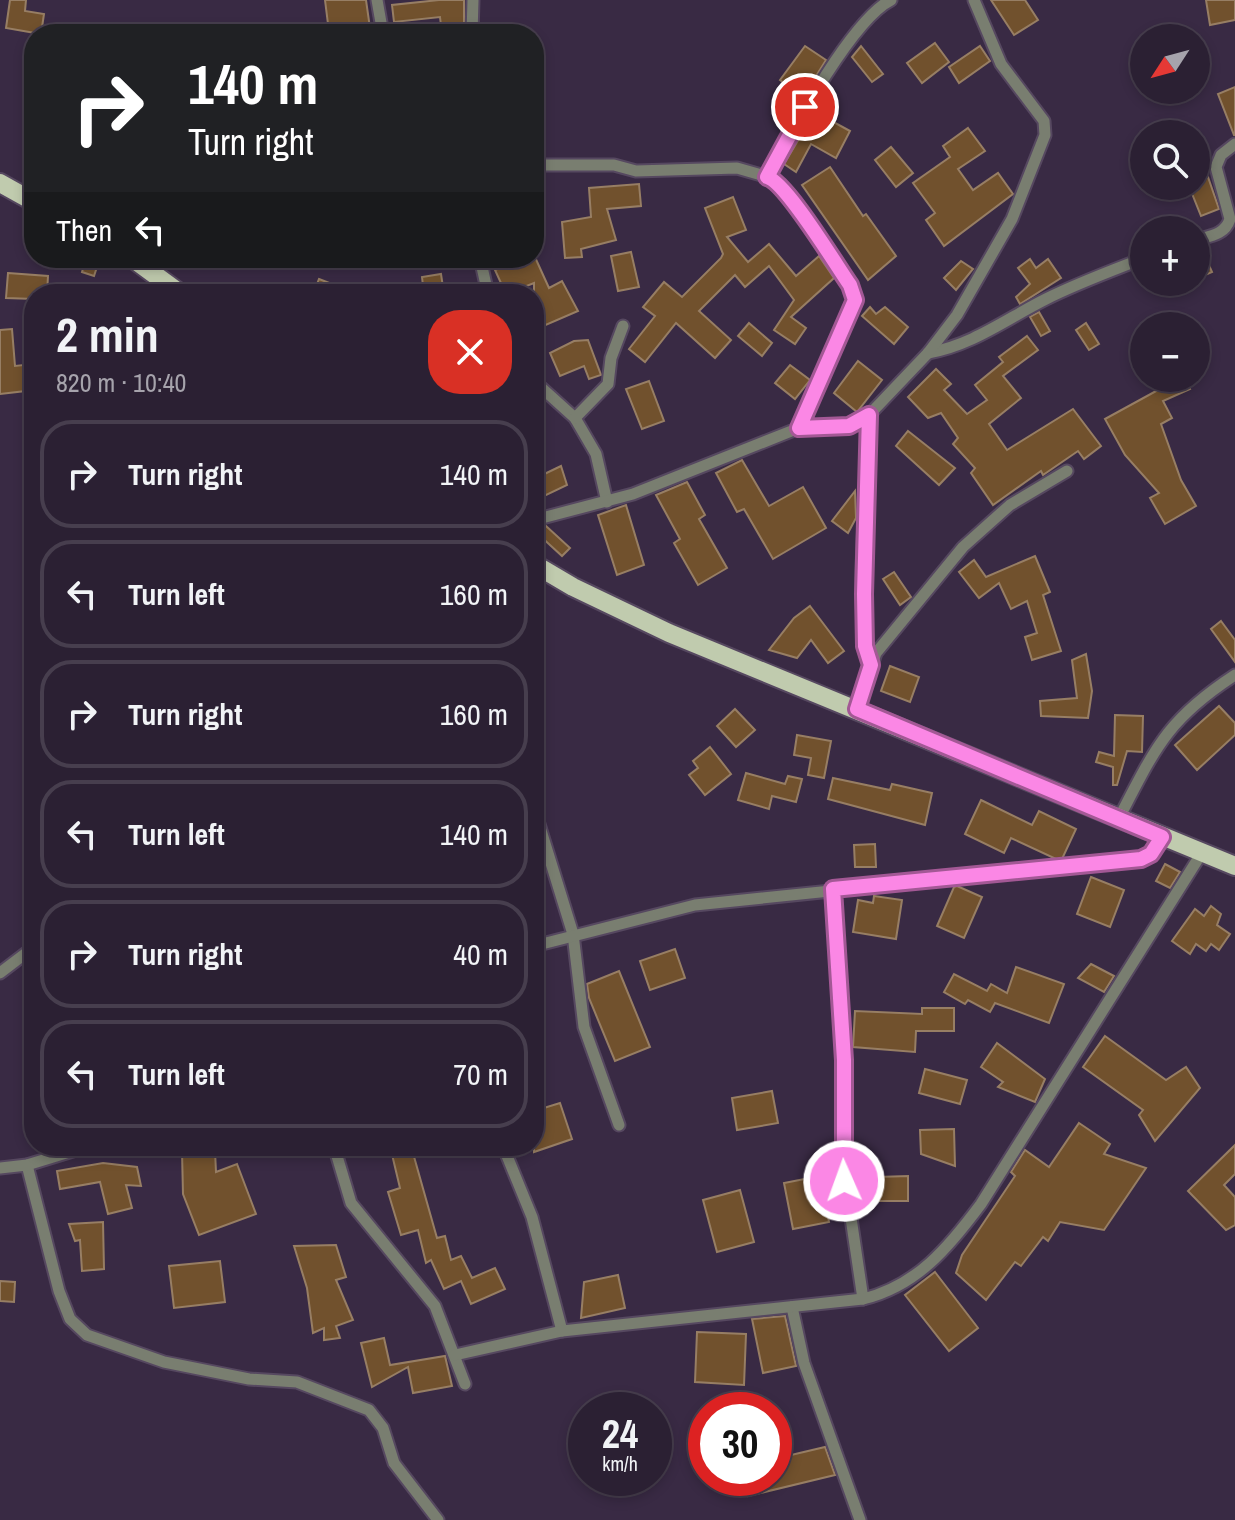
<!DOCTYPE html>
<meta charset="utf-8">
<style>
body{margin:0;font-family:"Archivo Narrow",sans-serif;background:#372d3f;color:#f1f3f6;height:100vh;display:flex;flex-direction:column;font-size:30px;white-space:nowrap}
*{box-sizing:border-box;margin:0}
p{font-size:26px;color:#a6a3ac}
.icon{flex:none;width:44px;height:44px;fill:none;stroke:currentColor;stroke-width:2;stroke-linecap:round;stroke-linejoin:round}
.map{position:relative;flex:1;overflow:hidden}
.panel{position:absolute;left:24px;top:284px;width:520px;height:872px;display:flex;flex-direction:column;background:#2b2033;border-radius:32px;box-shadow:0 4px 12px #0003,0 0 0 2px #473e4e}
.panel>*{flex:none}
.guide{position:absolute;left:24px;top:24px;width:520px;height:244px;border-radius:32px;box-shadow:0 4px 12px #0003,0 0 0 2px #473e4e;background:#202124;color:#fff;overflow:hidden}
.needle{width:52px;rotate:234deg}
.tools{position:absolute;left:1130px;top:24px;display:grid;gap:16px}
.tools a{display:grid;place-items:center;width:80px;height:80px;border-radius:50%;background:#2b2033;box-shadow:0 4px 12px #0003,0 0 0 2px #473e4e;font-size:40px}
.speed{position:absolute;left:568px;top:1392px;display:flex;gap:16px;font-size:40px;font-weight:700;text-align:center}
.speed>*{display:grid;place-content:center;width:104px;height:104px;border-radius:50%;background:#2b2033;box-shadow:0 4px 12px #0003,0 0 0 2px #473e4e;line-height:1}
.speed small{font-size:20px;font-weight:400}
.speed .limit{border:12px solid #d22;background:#fff;color:#111}
.pin{position:absolute;display:grid;place-items:center;width:68px;height:68px;color:#fff;margin:-34px;border:4px solid #fff;border-radius:50%;box-shadow:0 2px 8px #0007}
.me{position:absolute;width:88px;margin:-44px;rotate:358deg;stroke-linejoin:round;filter:drop-shadow(0 0 6px #0008)}
.turn{display:flex;align-items:center;gap:28px;height:168px;padding:0 32px;font-size:36px}
.turn .icon{width:104px;height:104px;stroke-width:2.5}
.turn b{display:block;font-size:56px;line-height:68px}
.then{display:flex;align-items:center;height:76px;padding:0 32px;background:#0003;gap:16px;font-size:30px}
.round{display:grid;place-items:center;flex:none;width:84px;height:84px;border-radius:32px;background:#372d3f}
.overview{display:flex;align-items:center;justify-content:space-between;height:136px;padding:0 32px}
h1{font-size:48px;font-weight:700;line-height:60px}
ul{padding:0;list-style:none}
li{display:flex;align-items:center;gap:24px;height:108px;margin:0 16px 12px;padding:0 16px;border:4px solid #473e4e;border-radius:32px}
li div{flex:1}
li b{display:block;font-size:30px}
li em{font-style:normal}
.map>svg:first-child{display:block}
.building{fill:#71512d;stroke:#977e64;stroke-width:2}
.lines{fill:none;stroke-linecap:round;stroke-linejoin:round}
.minor-casing{stroke:#564860;stroke-width:15}
.primary-casing{stroke:#564860;stroke-width:22}
.minor{stroke:#797e70;stroke-width:11}
.primary{stroke:#c0cbae;stroke-width:18}
.route-casing{stroke:#a35895;stroke-width:20}
.route{stroke:#fb87e5;stroke-width:14}
</style>
<div class="map">
<svg width="1235" height="1520" viewBox="0 0 1235 1520">
<rect width="100%" height="100%" fill="#392a44"/>
<g class="building">
<polygon points="10,0 26,0 25,11 44,14 41,34 6,28"/>
<polygon points="325,0 366,0 370,28 329,32"/>
<polygon points="439,0 464,0 464,34 442,34 440,17 394,22 392,5"/>
<polygon points="991,0 1025,0 1038,20 1014,35"/>
<polygon points="1206,0 1235,0 1235,20 1210,25"/>
<polygon points="935,43 949,62 922,83 907,63"/>
<polygon points="805,46 826,60 803,97 780,80"/>
<polygon points="861,46 883,74 872,82 852,57"/>
<polygon points="980,46 990,61 959,83 949,67"/>
<polygon points="1235,87 1235,135 1234,135 1218,94"/>
<polygon points="815,112 850,131 836,158 811,144 796,172 784,164"/>
<polygon points="968,128 985,151 958,169 973,190 998,173 1013,194 944,246 926,220 935,213 913,183 950,157 943,146"/>
<polygon points="891,147 913,173 896,187 875,160"/>
<polygon points="830,167 863,216 866,214 896,256 868,280 802,185"/>
<polygon points="1208,177 1219,209 1201,216 1189,186 1196,186 1196,182"/>
<polygon points="639,184 641,206 607,209 616,240 581,249 582,257 565,258 562,222 591,217 589,188"/>
<polygon points="733,197 746,230 727,237 748,262 769,244 796,276 819,256 834,278 791,317 806,328 795,344 774,330 794,300 769,266 745,287 735,275 699,311 731,340 715,358 676,323 645,362 629,349 655,316 643,307 664,282 682,297 721,258 723,254 705,208"/>
<polygon points="1201,247 1212,272 1196,279 1196,248"/>
<polygon points="631,252 639,287 618,291 611,256"/>
<polygon points="534,255 549,288 562,281 578,311 534,330 534,283 506,294 495,270"/>
<polygon points="86,258 100,258 94,276 82,272"/>
<polygon points="1030,259 1036,268 1048,259 1061,278 1020,304 1016,297 1030,284 1018,268"/>
<polygon points="961,261 973,269 956,290 944,278"/>
<polygon points="8,273 48,276 47,294 34,294 34,299 6,298"/>
<polygon points="441,274 444,294 424,294 422,277"/>
<polygon points="319,279 355,293 355,294 313,294"/>
<polygon points="870,307 876,314 885,307 908,327 894,344 862,316"/>
<polygon points="1039,312 1050,331 1041,336 1030,317"/>
<polygon points="749,323 772,343 762,356 738,336"/>
<polygon points="1086,323 1099,344 1089,350 1076,330"/>
<polygon points="12,329 15,366 33,364 34,390 0,394 0,330"/>
<polygon points="1027,336 1038,350 1003,376 1021,398 989,424 1007,450 1073,409 1101,446 1084,459 1078,451 1043,475 1041,471 993,505 971,473 975,468 953,444 958,438 941,413 928,418 908,397 936,369 951,384 944,390 967,414 987,400 975,385 1003,362 999,357"/>
<polygon points="588,340 601,375 589,379 584,366 560,376 550,353 574,341"/>
<polygon points="858,361 882,380 857,412 834,393"/>
<polygon points="790,365 810,380 795,399 775,383"/>
<polygon points="1166,378 1185,378 1190,389 1163,401 1172,418 1161,424 1181,480 1196,506 1165,524 1150,498 1159,493 1125,455 1105,419 1169,384"/>
<polygon points="649,381 664,421 642,429 626,389"/>
<polygon points="908,431 955,468 939,485 896,446"/>
<polygon points="742,460 769,506 803,487 826,528 773,559 744,509 737,512 716,473"/>
<polygon points="561,466 567,485 542,497 538,489 534,491 534,479"/>
<polygon points="687,482 705,515 699,519 727,568 698,585 674,543 680,539 656,495"/>
<polygon points="855,491 856,518 848,533 832,521"/>
<polygon points="626,505 644,565 617,575 598,515"/>
<polygon points="546,526 570,548 562,556 538,534"/>
<polygon points="1035,556 1050,592 1043,595 1061,651 1032,660 1025,637 1037,633 1027,601 1011,609 999,583 979,598 959,572 974,560 986,577"/>
<polygon points="894,572 911,597 900,605 883,579"/>
<polygon points="810,606 844,651 828,663 811,640 797,658 769,650 794,618"/>
<polygon points="1221,621 1235,640 1235,662 1211,629"/>
<polygon points="1086,654 1092,691 1088,718 1041,716 1040,701 1077,698 1072,660"/>
<polygon points="890,666 919,677 910,702 881,691"/>
<polygon points="1219,706 1235,723 1235,735 1197,770 1175,745"/>
<polygon points="735,709 755,730 736,747 717,726"/>
<polygon points="1115,715 1143,716 1142,752 1127,751 1117,785 1113,785 1113,767 1096,762 1099,752 1114,756"/>
<polygon points="797,735 831,741 824,778 808,775 811,758 794,755"/>
<polygon points="710,747 731,774 705,795 689,775 698,768 693,761"/>
<polygon points="746,773 785,784 788,776 802,779 796,802 772,796 769,809 738,800"/>
<polygon points="833,778 890,790 892,784 932,793 925,825 828,799"/>
<polygon points="981,800 1032,825 1039,811 1076,829 1062,859 1056,859 1011,838 1004,853 965,834"/>
<polygon points="875,844 876,867 855,867 854,845"/>
<polygon points="1165,864 1180,872 1170,888 1156,881"/>
<polygon points="1091,877 1124,890 1110,927 1077,914"/>
<polygon points="957,886 982,897 964,938 937,926 954,887"/>
<polygon points="874,896 902,900 896,939 853,932 858,900 873,903"/>
<polygon points="1211,906 1221,914 1217,925 1230,934 1219,950 1211,944 1206,951 1196,944 1190,954 1172,941 1195,909 1204,916"/>
<polygon points="675,949 685,978 650,990 640,961"/>
<polygon points="1091,964 1114,976 1104,992 1078,978"/>
<polygon points="1016,967 1064,984 1049,1023 995,1003 990,1012 968,1000 965,1004 944,992 954,974 987,991 991,984 1007,993"/>
<polygon points="619,971 650,1047 615,1061 589,998 587,984"/>
<polygon points="922,1008 954,1008 954,1031 916,1031 915,1052 853,1047 855,1011 922,1014"/>
<polygon points="1105,1036 1166,1080 1186,1067 1200,1088 1155,1141 1139,1115 1143,1110 1083,1067"/>
<polygon points="997,1043 1045,1079 1035,1102 998,1087 1003,1082 981,1067"/>
<polygon points="925,1069 967,1080 960,1104 919,1093"/>
<polygon points="772,1091 778,1123 737,1130 732,1098"/>
<polygon points="560,1103 572,1139 534,1152 534,1111"/>
<polygon points="1079,1123 1110,1144 1104,1154 1146,1168 1104,1230 1060,1222 1048,1241 1043,1237 1021,1266 1015,1262 986,1300 956,1273 962,1255 1015,1176 1011,1172 1025,1150 1049,1167"/>
<polygon points="954,1129 955,1166 921,1154 920,1130"/>
<polygon points="1235,1145 1235,1174 1224,1185 1235,1197 1235,1225 1226,1230 1188,1191"/>
<polygon points="390,1146 411,1146 437,1238 445,1236 451,1260 461,1256 472,1278 495,1268 505,1289 471,1304 461,1281 444,1289 431,1260 426,1263 418,1230 401,1235 388,1192 400,1188"/>
<polygon points="215,1151 216,1172 237,1164 256,1214 199,1235 183,1194 182,1152"/>
<polygon points="103,1163 137,1167 141,1186 126,1185 132,1208 108,1214 100,1182 60,1189 57,1171"/>
<polygon points="820,1176 829,1222 793,1229 784,1183"/>
<polygon points="908,1176 908,1201 878,1201 877,1177"/>
<polygon points="740,1190 754,1242 717,1252 703,1200"/>
<polygon points="103,1222 104,1269 82,1271 80,1240 75,1241 69,1224"/>
<polygon points="336,1245 346,1277 336,1280 353,1320 336,1326 340,1338 324,1340 324,1328 313,1333 307,1288 294,1246"/>
<polygon points="220,1261 225,1302 174,1308 169,1266"/>
<polygon points="935,1272 978,1328 949,1351 905,1295"/>
<polygon points="618,1275 625,1308 581,1318 584,1282"/>
<polygon points="0,1281 15,1282 14,1302 0,1301"/>
<polygon points="785,1316 796,1366 763,1373 752,1319"/>
<polygon points="697,1332 746,1334 744,1385 695,1382"/>
<polygon points="384,1338 390,1365 445,1356 452,1386 413,1393 408,1367 372,1387 361,1343"/>
<polygon points="825,1447 835,1475 748,1496 743,1478 774,1478 774,1459"/>
</g>
<g class="lines">
<defs>
<g id="minor">
<polyline points="377,0 383,34"/>
<polyline points="87,33 87,34"/>
<polyline points="472,34 473,0"/>
<polyline points="534,165 614,165 636,171 737,168 775,179 850,285 855,300 799,428"/>
<path d="M767 177C790 135 851 20 891 0"/>
<path d="M1196 240C1210 236 1225 235 1230 219L1216 167 1221 155 1235 144"/>
<polyline points="480,258 488,294"/>
<path d="M928 353C973 345 1006 319 1046 299 1078 283 1111 271 1144 258"/>
<polyline points="534,381 575,418 596,454 607,502"/>
<path d="M869 415C870 487 851 600 871 665"/>
<polyline points="575,418 608,384 611,358 623,326"/>
<polyline points="534,524 542,518 633,494 799,428 849,426 869,415 928,353 957,315 1012,219 1045,135 1044,121 1001,64 974,0"/>
<polyline points="857,709 876,653 963,547 1010,505 1067,471"/>
<polyline points="534,808 573,934 584,1027 619,1125"/>
<path d="M1118 820C1155 749 1166 720 1235 675"/>
<polyline points="833,889 844,1060 842,1157 863,1299"/>
<polyline points="534,946 695,905 1141,859 1151,854 1162,837"/>
<polyline points="0,973 34,947"/>
<polyline points="334,1146 351,1203 435,1306 465,1384"/>
<polyline points="503,1146 532,1217 562,1331"/>
<polyline points="27,1165 59,1291 70,1319 87,1335 164,1362 249,1379 297,1382 369,1410 383,1428 394,1463 438,1520"/>
<polyline points="0,1168 27,1165 89,1146"/>
<polyline points="792,1307 804,1363 860,1520"/>
<path d="M455 1355 562 1331 863 1299C917 1286 949 1247 981 1204L1203 851"/>
</g>
<g id="primary">
<polyline points="0,183 34,202"/>
<polyline points="132,258 181,294"/>
<polyline points="534,564 573,587 669,633 1235,866"/>
</g>
</defs>
<use href="#minor" class="minor-casing"/>
<use href="#primary" class="primary-casing"/>
<use href="#minor" class="minor"/>
<use href="#primary" class="primary"/>
</g>
<g class="lines">
<defs>
<path id="route" d="M805 107 767 177C786 182 836 265 850 285L855 300 799 428 849 426 869 415 864 594 865 646 871 665 857 709 1162 837 1151 854 1141 859 833 889 844 1060V1181"/>
</defs>
<use href="#route" class="route-casing"/>
<use href="#route" class="route"/>
</g>
</svg>
<div class="tools">
<a><svg class="needle" viewBox="-14 -14 28 28"><path d="M0-13l5 13h-10z" fill="#e53935"/><path d="M0 13l5-13h-10z" fill="#a6a3ac"/></svg></a>
<a><svg class="icon" aria-label="search" viewBox="0 0 24 24"><circle cx="10" cy="10" r="6"/><path d="M15 15l6 6"/></svg></a>
<a>+</a>
<a>−</a>
</div>
<div class="speed"><div>24<small>km/h</small></div><div class="limit">30</div></div>
<div class="pin" style="left:805px;top:107px;background:#d93025"><svg class="icon" aria-label="arrive" viewBox="0 0 24 24"><path d="M6 21V4h12l-3 4 3 4H6"/></svg></div>
<svg class="me" style="left:844px;top:1181px" viewBox="-20 -20 40 40"><circle r="17" fill="#fb87e5" stroke="#fff" stroke-width="3"/><path d="M0-11L8 9 0 5-8 9z" fill="#fff"/></svg>
<div class="guide">
<div class="turn"><svg class="icon" aria-label="right" viewBox="0 0 24 24"><path d="M7 20v-9h11M14 6l5 5-5 5"/></svg><div><b>140 m</b>Turn right</div></div>
<div class="then">Then<svg class="icon" aria-label="left" viewBox="0 0 24 24"><path d="M17 20v-9H6M10 6l-5 5 5 5"/></svg></div>
</div>
<section class="panel">
<div class="overview"><div><h1>2 min</h1><p>820 m · 10:40</p></div><a class="round" style="background:#d93025;color:#fff"><svg class="icon" aria-label="close" viewBox="0 0 24 24"><path d="M6 6l12 12M18 6L6 18"/></svg></a></div>
<ul>
<li><svg class="icon" aria-label="right" viewBox="0 0 24 24"><path d="M7 20v-9h11M14 6l5 5-5 5"/></svg><div><b>Turn right</b></div><em>140 m</em></li>
<li><svg class="icon" aria-label="left" viewBox="0 0 24 24"><path d="M17 20v-9H6M10 6l-5 5 5 5"/></svg><div><b>Turn left</b></div><em>160 m</em></li>
<li><svg class="icon" aria-label="right" viewBox="0 0 24 24"><path d="M7 20v-9h11M14 6l5 5-5 5"/></svg><div><b>Turn right</b></div><em>160 m</em></li>
<li><svg class="icon" aria-label="left" viewBox="0 0 24 24"><path d="M17 20v-9H6M10 6l-5 5 5 5"/></svg><div><b>Turn left</b></div><em>140 m</em></li>
<li><svg class="icon" aria-label="right" viewBox="0 0 24 24"><path d="M7 20v-9h11M14 6l5 5-5 5"/></svg><div><b>Turn right</b></div><em>40 m</em></li>
<li><svg class="icon" aria-label="left" viewBox="0 0 24 24"><path d="M17 20v-9H6M10 6l-5 5 5 5"/></svg><div><b>Turn left</b></div><em>70 m</em></li>
</ul>
</section>
</div>
